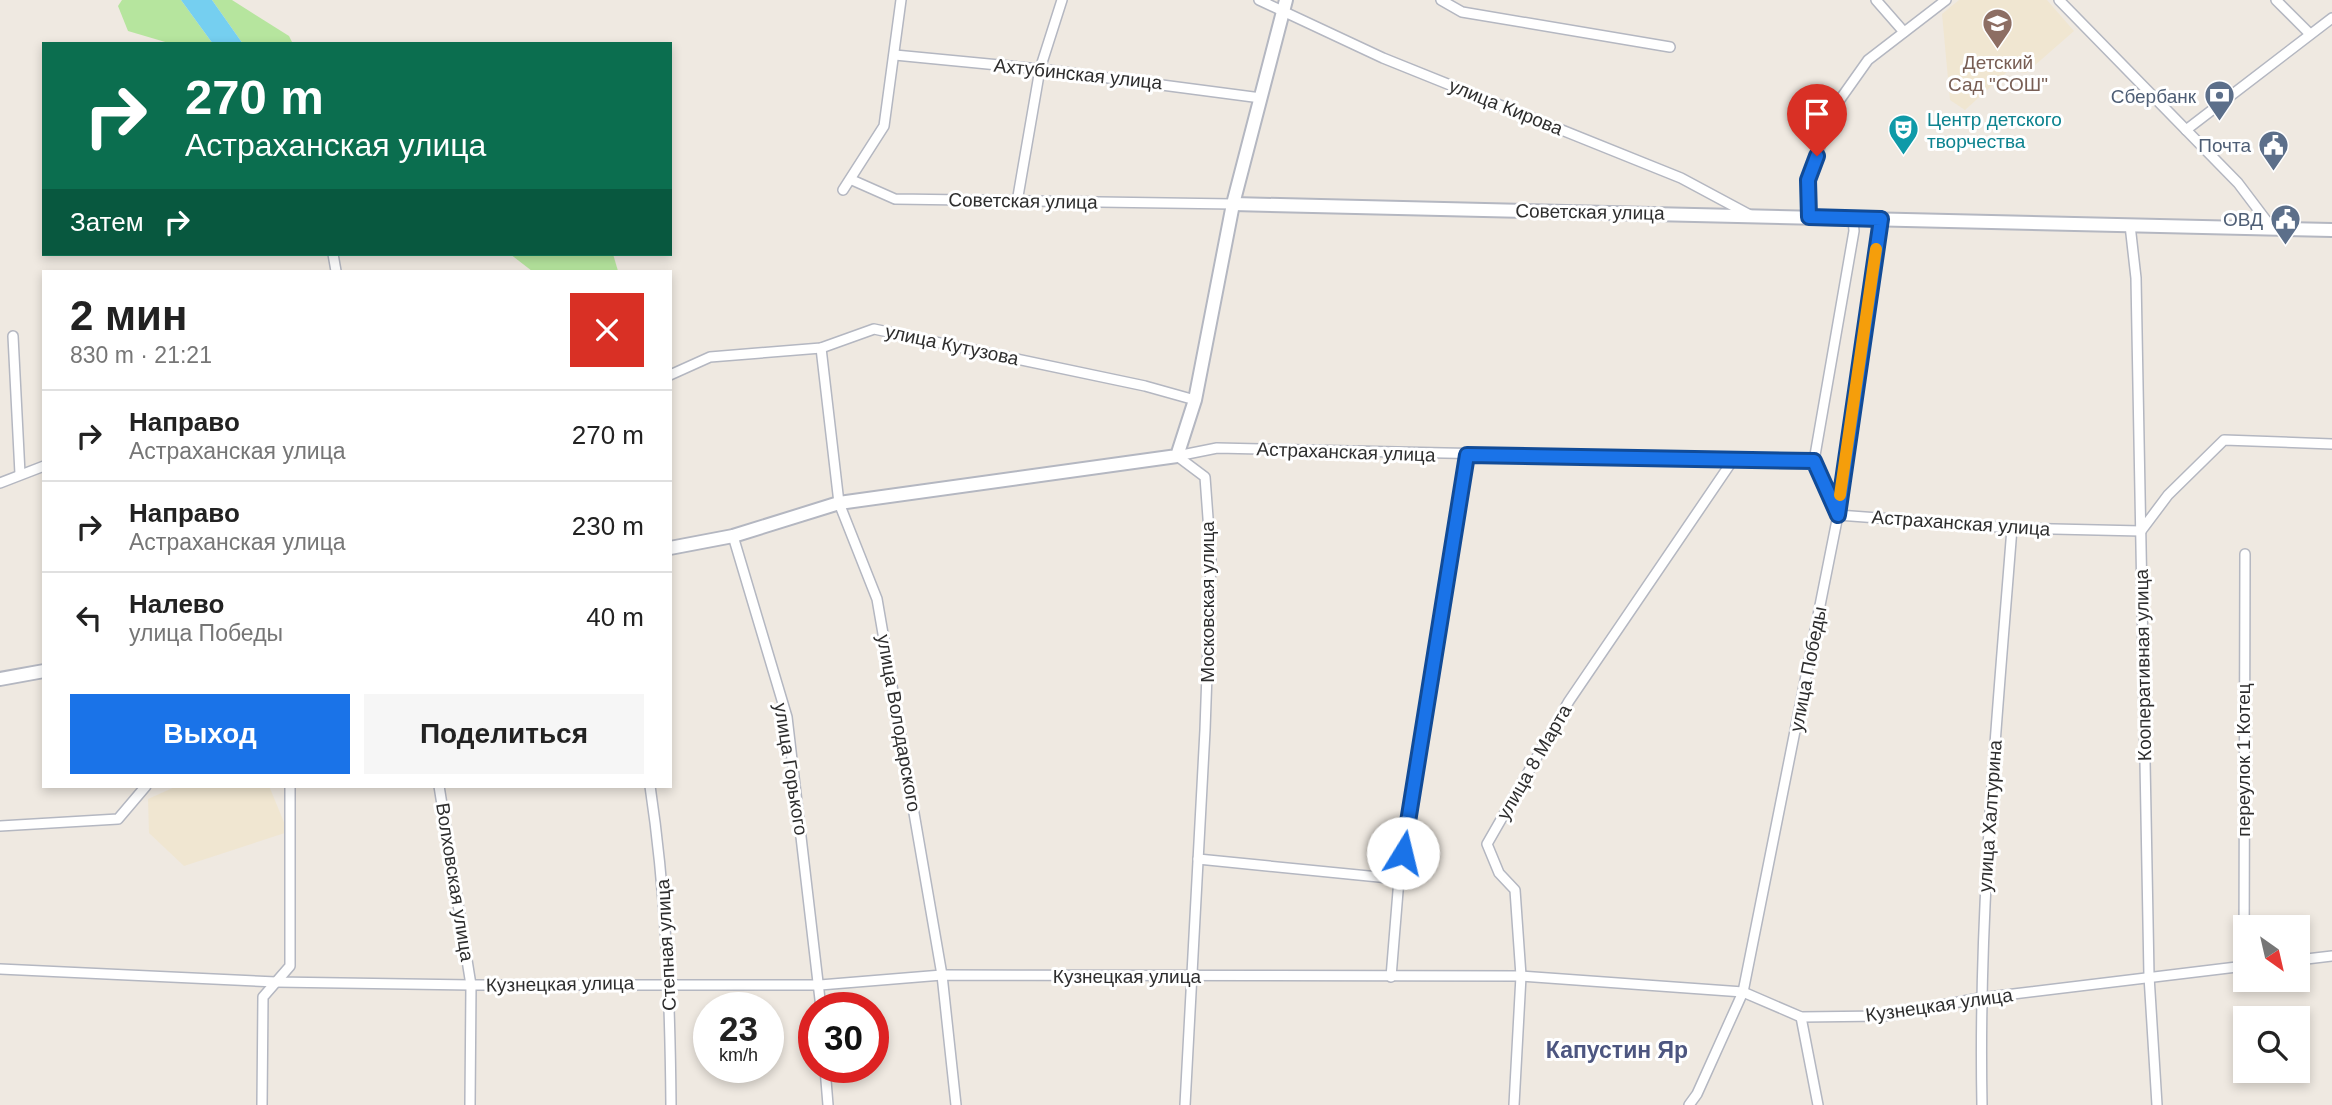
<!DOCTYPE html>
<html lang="ru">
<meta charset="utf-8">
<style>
body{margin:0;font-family:Helvetica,sans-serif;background:#f6f6f6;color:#222;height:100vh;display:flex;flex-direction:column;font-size:26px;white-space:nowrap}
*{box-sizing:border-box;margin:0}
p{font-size:23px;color:#767676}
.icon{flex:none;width:38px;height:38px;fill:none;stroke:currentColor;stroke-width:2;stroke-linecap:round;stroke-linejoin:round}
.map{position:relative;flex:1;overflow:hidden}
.details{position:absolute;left:42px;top:270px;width:630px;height:518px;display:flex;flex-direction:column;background:#fff;border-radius:0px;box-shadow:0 4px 10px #0003}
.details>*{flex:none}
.hud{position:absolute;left:42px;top:42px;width:630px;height:214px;border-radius:0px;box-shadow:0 4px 10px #0003;background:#0b6e4f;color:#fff;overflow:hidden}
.needle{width:46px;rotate:146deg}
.buttons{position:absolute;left:2233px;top:915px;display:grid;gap:14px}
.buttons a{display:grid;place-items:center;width:77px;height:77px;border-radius:0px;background:#fff;box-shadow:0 4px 10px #0003;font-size:35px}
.speed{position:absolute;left:693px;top:992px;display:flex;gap:14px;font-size:35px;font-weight:700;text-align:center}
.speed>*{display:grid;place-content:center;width:91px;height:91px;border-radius:50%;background:#fff;box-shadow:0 4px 10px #0003;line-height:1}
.speed small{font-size:18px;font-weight:400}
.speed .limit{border:10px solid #d22;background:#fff;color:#111}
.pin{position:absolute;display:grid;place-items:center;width:60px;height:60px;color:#fff;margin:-72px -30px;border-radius:50% 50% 50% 0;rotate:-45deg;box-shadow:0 0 7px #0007}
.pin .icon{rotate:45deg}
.me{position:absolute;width:77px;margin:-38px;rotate:9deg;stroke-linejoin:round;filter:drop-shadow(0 0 5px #0008)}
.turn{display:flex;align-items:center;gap:24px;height:147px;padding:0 28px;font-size:32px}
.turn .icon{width:91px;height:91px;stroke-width:2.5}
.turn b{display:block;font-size:49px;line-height:60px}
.then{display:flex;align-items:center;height:66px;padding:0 28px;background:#0003;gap:14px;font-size:26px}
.round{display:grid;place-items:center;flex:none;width:74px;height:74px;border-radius:0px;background:#f6f6f6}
.headline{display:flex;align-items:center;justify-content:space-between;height:119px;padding:0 28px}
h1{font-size:42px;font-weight:800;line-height:52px}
.button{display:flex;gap:14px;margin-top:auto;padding:14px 28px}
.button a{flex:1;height:80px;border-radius:0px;background:#1a73e8;color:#fff;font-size:28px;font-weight:800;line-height:80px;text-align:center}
.button a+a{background:#f6f6f6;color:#222}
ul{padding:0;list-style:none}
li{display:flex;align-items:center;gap:21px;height:91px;padding:0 28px;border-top:2px solid #e0e0e0}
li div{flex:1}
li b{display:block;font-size:26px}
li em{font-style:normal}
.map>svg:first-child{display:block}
.education{fill:#f0e6d1}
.green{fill:#b6e59e}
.water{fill:#75cff0}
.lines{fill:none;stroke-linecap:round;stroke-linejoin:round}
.street-casing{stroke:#b4b7c1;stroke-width:12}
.secondary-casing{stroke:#b4b7c1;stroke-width:16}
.street{stroke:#fff;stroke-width:9}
.secondary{stroke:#fff;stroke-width:12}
.route-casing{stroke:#114b97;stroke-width:18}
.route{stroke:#1a73e8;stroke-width:12}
.slow{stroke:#f59e0b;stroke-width:12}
.labels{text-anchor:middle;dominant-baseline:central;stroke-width:6;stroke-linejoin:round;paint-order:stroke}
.education-label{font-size:19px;fill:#785e54;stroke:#fff}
.street-label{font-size:19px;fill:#2e2e2e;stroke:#fff}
.service-label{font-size:19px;fill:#4e5e75;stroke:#fff;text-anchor:end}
.culture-label{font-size:19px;fill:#0d838f;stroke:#fff;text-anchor:start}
.quarter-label{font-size:23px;font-weight:bold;fill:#4d5680;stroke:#fff}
</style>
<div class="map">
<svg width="2332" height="1105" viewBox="0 0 2332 1105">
<rect width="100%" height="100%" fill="#efe9e1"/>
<g class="education">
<polygon points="1959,0 2047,0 2074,31 2026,73 2009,70 1965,110 1950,100 1942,14"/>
<polygon points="177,786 269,786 288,832 184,866 149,833 148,799"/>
</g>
<g class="green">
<polygon points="122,0 181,0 213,44 172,44 128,31 118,6"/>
<polygon points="212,0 232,0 289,36 293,44 243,44"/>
<polygon points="510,254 613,254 618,271 532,271"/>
</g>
<polygon class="water" points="181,0 212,0 243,44 213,44"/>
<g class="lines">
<defs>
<g id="street">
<polyline points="1259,0 1383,58 1681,178 1750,215"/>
<polyline points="1441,0 1462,12 1670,47"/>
<polyline points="1876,0 1904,32"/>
<polyline points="2059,0 2238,183 2272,228"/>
<polyline points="2276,0 2310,34"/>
<polyline points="895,55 1040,69 1261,98"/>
<polyline points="2186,130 2332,18"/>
<polyline points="852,180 895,199 1233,204"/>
<polyline points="843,190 884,126 901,0"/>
<polyline points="1017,202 1040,69 1062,0"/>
<polyline points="1809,217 1808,180 1834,108 1868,60 1946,0"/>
<polyline points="2130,225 2136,278 2149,976 2157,1105"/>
<polyline points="333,254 336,271"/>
<polyline points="13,336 20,474"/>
<polyline points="821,348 839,503 877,599 942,975 956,1105"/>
<polyline points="670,375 710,357 821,348 874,329 1145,386 1195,400"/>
<polyline points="1177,456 1217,448 1814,461 1838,515 2012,528 2141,531 2168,495 2224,440 2332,444"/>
<polyline points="1177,456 1205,477 1211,559 1205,730 1185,1105"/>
<polyline points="1814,461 1854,231 1853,218"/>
<polyline points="0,483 44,466"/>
<polyline points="733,536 787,717 821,1008"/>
<polyline points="439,786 471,985 470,1105"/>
<path d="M650 786C666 892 670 998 671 1105"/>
<polyline points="0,826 118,819 146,786"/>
<polyline points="1198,859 1399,879"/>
<polyline points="2298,960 2332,956"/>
<polyline points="2244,966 2245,554"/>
<polyline points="0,969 276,982 471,985 820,985 942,975 1521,976 1743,992 1801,1017 1884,1016 1980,998 2245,966"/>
<polyline points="1391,977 1399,879 1467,455"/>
<polyline points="1801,1017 1818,1105"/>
<polyline points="825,1068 828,1105"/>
<polyline points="262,1105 263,997 290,966 290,786"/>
<polyline points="1514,1105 1521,976 1515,890 1499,873 1487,844 1569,701 1735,457"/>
<polyline points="1689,1105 1697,1094 1743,992 1838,515 1881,219"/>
<path d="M1982 1105C1978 912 1997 721 2012 528"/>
</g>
<g id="secondary">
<polyline points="1233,204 2332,230"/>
<polyline points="670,548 733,536 839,503 1177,456 1195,400 1233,204 1286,0"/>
<polyline points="0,679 44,671"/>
</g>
</defs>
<use href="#street" class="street-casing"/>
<use href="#secondary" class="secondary-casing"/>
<use href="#street" class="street"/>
<use href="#secondary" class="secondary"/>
</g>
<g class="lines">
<defs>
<polyline id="route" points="1403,853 1467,455 1814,461 1838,515 1881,219 1809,217 1808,180 1817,156"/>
</defs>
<use href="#route" class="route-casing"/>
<use href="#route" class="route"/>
<polyline class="slow" points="1840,495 1876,249"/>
</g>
<defs>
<symbol id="school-pin" viewBox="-11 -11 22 30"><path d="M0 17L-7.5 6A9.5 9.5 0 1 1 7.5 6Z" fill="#8d6e63" stroke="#fff"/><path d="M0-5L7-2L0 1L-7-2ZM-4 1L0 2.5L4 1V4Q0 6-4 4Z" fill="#fff"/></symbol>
<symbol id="bank-pin" viewBox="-11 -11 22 30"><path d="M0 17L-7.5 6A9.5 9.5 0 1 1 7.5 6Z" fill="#5c6f8a" stroke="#fff"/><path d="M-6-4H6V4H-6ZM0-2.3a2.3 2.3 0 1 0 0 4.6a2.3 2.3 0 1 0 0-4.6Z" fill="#fff"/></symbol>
<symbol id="theatre-pin" viewBox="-11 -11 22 30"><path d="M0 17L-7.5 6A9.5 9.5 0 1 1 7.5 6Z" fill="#0f9aa8" stroke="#fff"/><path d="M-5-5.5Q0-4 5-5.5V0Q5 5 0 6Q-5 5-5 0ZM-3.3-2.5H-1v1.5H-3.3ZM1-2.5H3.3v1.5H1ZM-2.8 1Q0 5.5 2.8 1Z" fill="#fff"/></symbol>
<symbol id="civic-pin" viewBox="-11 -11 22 30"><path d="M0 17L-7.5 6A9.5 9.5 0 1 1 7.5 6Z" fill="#5c6f8a" stroke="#fff"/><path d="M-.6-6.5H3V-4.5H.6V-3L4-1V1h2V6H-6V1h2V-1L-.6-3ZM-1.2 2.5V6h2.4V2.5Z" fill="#fff"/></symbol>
</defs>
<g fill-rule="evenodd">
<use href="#school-pin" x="1980" y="6" width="35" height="47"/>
<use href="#bank-pin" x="2202" y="78" width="35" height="47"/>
<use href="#theatre-pin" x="1886" y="112" width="35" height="47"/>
<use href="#civic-pin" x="2256" y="128" width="35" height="47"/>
<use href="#civic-pin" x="2268" y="202" width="35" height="47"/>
</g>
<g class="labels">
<g class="education-label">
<text x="1998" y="62">Детский<tspan x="1998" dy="22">Сад "СОШ"</tspan></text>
</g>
<g class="street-label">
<text transform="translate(1078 74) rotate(6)">Ахтубинская улица</text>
<text transform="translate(1506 107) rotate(22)">улица Кирова</text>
<text transform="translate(1023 201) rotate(1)">Советская улица</text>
<text transform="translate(1590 212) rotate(1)">Советская улица</text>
<text transform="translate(952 345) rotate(12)">улица Кутузова</text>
<text transform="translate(1346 452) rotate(2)">Астраханская улица</text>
<text transform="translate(1961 523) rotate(4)">Астраханская улица</text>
<text transform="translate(1207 602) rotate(-90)">Московская улица</text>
<text transform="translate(2143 665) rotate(-91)">Кооперативная улица</text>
<text transform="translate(1808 669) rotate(-79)">улица Победы</text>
<text transform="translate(899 723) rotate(80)">улица Володарского</text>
<text transform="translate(2243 760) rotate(-90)">переулок 1 Котец</text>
<text transform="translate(1534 762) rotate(-60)">улица 8 Марта</text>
<text transform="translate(791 769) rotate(81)">улица Горького</text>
<text transform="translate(1990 816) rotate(-86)">улица Халтурина</text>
<text transform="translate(455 882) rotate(81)">Волховская улица</text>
<text transform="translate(666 945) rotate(-93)">Степная улица</text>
<text x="1127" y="976">Кузнецкая улица</text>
<text transform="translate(560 984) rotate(-1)">Кузнецкая улица</text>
<text transform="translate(1939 1005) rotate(-8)">Кузнецкая улица</text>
</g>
<g class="service-label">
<text x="2196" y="96">Сбербанк</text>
<text x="2251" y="145">Почта</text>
<text x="2263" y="219">ОВД</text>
</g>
<g class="culture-label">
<text x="1927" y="119">Центр детского<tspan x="1927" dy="22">творчества</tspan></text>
</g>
<g class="quarter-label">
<text x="1617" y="1050">Капустин Яр</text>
</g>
</g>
</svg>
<div class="buttons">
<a><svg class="needle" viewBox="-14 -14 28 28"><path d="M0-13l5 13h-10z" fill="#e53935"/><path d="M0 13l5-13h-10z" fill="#767676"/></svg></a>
<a><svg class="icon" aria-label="search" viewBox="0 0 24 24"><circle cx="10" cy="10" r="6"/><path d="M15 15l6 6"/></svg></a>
</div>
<div class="speed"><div>23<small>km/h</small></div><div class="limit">30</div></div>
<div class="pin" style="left:1817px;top:156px;background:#d93025"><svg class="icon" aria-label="arrive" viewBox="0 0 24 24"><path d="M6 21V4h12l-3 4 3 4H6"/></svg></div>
<svg class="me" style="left:1403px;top:853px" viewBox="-20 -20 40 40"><circle r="19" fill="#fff"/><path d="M0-13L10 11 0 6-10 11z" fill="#1a73e8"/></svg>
<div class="hud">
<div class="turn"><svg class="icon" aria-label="right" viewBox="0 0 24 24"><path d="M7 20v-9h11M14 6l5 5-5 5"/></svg><div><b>270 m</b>Астраханская улица</div></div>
<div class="then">Затем<svg class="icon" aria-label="right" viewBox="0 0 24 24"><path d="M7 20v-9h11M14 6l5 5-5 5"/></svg></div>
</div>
<section class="details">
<div class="headline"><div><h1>2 мин</h1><p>830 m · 21:21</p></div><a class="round" style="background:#d93025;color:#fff"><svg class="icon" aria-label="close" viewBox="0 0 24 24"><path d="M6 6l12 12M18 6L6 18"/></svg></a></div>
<ul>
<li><svg class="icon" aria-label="right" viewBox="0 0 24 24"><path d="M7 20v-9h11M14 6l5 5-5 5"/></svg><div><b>Направо</b><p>Астраханская улица</p></div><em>270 m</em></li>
<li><svg class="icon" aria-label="right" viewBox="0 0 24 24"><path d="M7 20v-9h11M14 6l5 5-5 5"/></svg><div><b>Направо</b><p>Астраханская улица</p></div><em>230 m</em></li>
<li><svg class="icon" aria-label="left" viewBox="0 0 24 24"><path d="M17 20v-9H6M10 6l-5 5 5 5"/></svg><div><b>Налево</b><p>улица Победы</p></div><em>40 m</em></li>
</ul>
<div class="button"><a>Выход</a><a>Поделиться</a></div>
</section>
</div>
